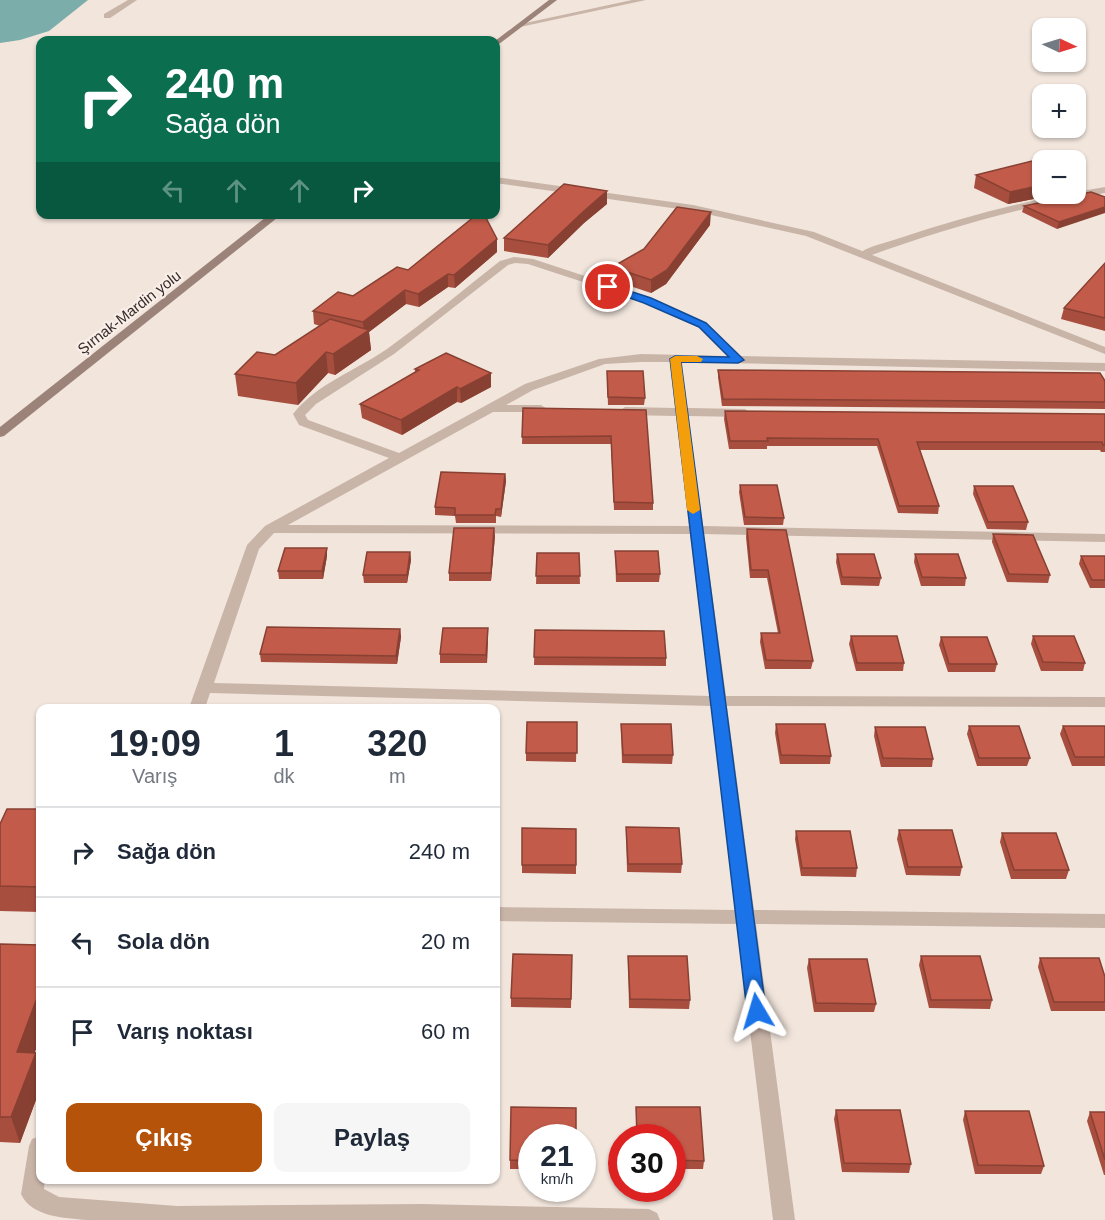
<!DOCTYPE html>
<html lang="tr">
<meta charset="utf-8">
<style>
body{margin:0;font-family:Helvetica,sans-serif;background:#f6f6f7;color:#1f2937;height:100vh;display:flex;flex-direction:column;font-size:22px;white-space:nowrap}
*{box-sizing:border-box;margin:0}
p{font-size:20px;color:#747a83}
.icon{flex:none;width:33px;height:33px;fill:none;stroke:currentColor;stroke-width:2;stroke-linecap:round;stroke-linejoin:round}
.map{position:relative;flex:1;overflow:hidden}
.panel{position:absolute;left:36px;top:704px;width:464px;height:480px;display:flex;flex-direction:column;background:#fff;border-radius:12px;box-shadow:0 2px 4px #0004}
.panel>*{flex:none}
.hud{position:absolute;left:36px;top:36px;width:464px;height:183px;border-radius:12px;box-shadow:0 2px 4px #0004;background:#0b6e4f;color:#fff;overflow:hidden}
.needle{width:39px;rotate:94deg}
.tools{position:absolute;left:1032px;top:18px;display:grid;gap:12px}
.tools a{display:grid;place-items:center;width:54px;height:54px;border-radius:12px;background:#fff;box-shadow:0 2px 4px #0004;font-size:30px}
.speed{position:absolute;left:518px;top:1124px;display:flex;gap:12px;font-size:30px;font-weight:700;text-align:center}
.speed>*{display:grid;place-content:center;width:78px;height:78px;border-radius:50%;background:#fff;box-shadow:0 2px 4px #0004;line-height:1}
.speed small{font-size:15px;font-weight:400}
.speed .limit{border:9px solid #d22;background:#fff;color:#111}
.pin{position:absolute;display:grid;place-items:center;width:51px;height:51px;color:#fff;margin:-26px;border:3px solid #fff;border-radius:50%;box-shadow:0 2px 6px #0007}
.me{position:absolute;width:66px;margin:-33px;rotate:353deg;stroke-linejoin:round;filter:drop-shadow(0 0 4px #0008)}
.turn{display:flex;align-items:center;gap:21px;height:126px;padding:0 30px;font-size:27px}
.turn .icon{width:78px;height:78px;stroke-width:2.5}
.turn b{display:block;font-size:42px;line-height:51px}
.lanes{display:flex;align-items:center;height:57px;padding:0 30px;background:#0003;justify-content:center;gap:30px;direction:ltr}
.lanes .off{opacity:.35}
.eta{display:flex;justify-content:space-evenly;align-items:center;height:102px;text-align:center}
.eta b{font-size:36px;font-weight:800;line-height:42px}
.cta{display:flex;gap:12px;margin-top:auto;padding:12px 30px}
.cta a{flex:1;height:69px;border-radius:12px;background:#b45309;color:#fff;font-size:24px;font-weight:800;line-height:69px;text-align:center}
.cta a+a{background:#f6f6f7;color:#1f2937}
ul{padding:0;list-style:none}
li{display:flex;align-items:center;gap:18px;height:90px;padding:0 30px;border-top:2px solid #e0e1e3}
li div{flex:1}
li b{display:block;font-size:22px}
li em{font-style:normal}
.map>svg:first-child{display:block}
.water{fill:#7badab}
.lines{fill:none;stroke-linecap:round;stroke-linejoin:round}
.minor{fill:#c9b4a8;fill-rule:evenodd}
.tertiary{fill:#c9b4a8;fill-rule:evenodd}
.secondary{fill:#9c8379;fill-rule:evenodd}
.wall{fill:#a74e3f}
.shaded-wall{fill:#884033}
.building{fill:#c25b49;stroke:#884033;stroke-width:1.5}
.route{fill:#1a73e8;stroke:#114b97;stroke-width:1.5}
.slow{fill:#f59e0b}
.labels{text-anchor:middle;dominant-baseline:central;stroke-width:4.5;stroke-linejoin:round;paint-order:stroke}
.far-street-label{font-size:15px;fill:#362b28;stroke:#f9efe8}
</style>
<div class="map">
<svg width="1105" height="1220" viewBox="0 0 1105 1220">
<rect width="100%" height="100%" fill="#f1e5dc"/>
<polygon class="water" points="0,0 88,0 49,31 20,40 0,43"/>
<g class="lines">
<g class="minor">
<polygon points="128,0 137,0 110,18 104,18 104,14"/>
<polygon points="632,0 646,0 520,27 516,25"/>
<path d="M1105 187V193C1023 206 944 229 866 257L857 255C867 246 886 243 900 238 967 215 1037 198 1105 187Z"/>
<path d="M514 257 533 259 652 298 706 323 741 356 1105 363V371L681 362 687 408 745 409 751 413 745 417 688 416 703 526 1105 534V542L704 534 726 696 1105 697V707L727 706 754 910 1105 914V928L756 924 795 1220H773L737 924 495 921V907L735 910 711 706 210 693 205 708H189L247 545 265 526 389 458 299 425 293 414C316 384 357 370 387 349 426 321 463 290 500 261ZM515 263 528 264 644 302 698 327 727 356 641 354 599 359 525 384 399 453 308 420 305 415 316 404 394 354 508 265ZM641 362H670L675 408 625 407 619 411 625 415 676 416 689 526 288 525 493 412H545L547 409 541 405H506L533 390 605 364ZM274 533 690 534 710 696 214 683 259 549Z"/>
<path d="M40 1136V1179H45L44 1189 59 1197 177 1206 421 1204 649 1209 657 1213 660 1220H87C65 1218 31 1217 21 1194L29 1146 32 1139Z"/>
</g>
<polygon class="tertiary" points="495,177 693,205 814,232 1105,347 1105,354 806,236 693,211 495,183"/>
<g class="secondary">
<polygon points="549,0 557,0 495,47 495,41"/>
<polygon points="270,214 282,214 4,436 0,437 0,427"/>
</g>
</g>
<g class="wall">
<polygon points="976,175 1042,194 1058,194 1008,204 974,188"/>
<polygon points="1091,192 1057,229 1022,212 1024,206"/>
<polygon points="607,204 584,223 548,258 504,251 504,238"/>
<polygon points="710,225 666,284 651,293 612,280 612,267"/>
<polygon points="497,239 497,252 455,288 448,287 419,307 406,304 369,332 371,350 335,375 328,373 298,405 238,396 235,374 275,355 320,326 314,324 313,311 353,296 408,270"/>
<polygon points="1105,263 1105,331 1061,319 1064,308"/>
<polygon points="415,369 491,373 491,387 461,403 457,402 402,435 362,418 360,404 415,372"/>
<polygon points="718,370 1105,381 1105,409 722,406 718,377"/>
<polygon points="607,378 645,398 644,405 608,405"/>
<polygon points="523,408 646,410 653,503 653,510 614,510 611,444 522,444"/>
<polygon points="725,411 1105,414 1105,452 1101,452 1100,450 919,450 939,506 938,514 898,513 877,446 767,446 767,449 729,449 724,419"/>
<polygon points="505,474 506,481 501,517 496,516 496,523 456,523 455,516 435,515 435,507"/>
<polygon points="740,485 784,518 783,525 744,525 739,492"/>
<polygon points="974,486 1028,522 1026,530 987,529 973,494"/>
<polygon points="747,529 813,661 811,669 765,669 760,642 761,633 778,633 767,578 750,578 746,537"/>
<polygon points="993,534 1050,575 1048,583 1007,582 992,542"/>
<polygon points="495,536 491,581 449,581 449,573"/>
<polygon points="615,551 660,574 659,582 616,582"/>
<polygon points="410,552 411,560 407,583 364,583 363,575"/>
<polygon points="537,553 579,553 580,584 536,584"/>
<polygon points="837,554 881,578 879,586 841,585 836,562"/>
<polygon points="915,554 966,578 965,586 921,586 914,562"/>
<polygon points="327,556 323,579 279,579 278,571"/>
<polygon points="1081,556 1105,556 1105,588 1090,588 1079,564"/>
<polygon points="400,629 401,637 397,664 261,662 260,654"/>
<polygon points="535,630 666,658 666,666 534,665"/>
<polygon points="488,636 487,663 440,663 440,654"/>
<polygon points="851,636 904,663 903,671 856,671 849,644"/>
<polygon points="1033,636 1085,663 1083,671 1041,671 1031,644"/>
<polygon points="941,637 997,664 995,672 948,672 939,645"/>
<polygon points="577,722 576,762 526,761 526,753"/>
<polygon points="621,724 673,755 672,764 622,763"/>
<polygon points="776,724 831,756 830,764 780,764 775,733"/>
<polygon points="969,726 1030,758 1027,766 977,766 967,734"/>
<polygon points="1063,726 1105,726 1105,766 1072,766 1060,734"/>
<polygon points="875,727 933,759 932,767 881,767 874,736"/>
<polygon points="40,809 40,912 0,911 0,824"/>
<polygon points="626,827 682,864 681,873 627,872"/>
<polygon points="522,828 576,829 576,874 522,873"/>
<polygon points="899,830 962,867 960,876 906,875 897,839"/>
<polygon points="796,831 857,868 856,877 801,876 795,839"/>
<polygon points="1002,833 1069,870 1066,879 1011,879 1000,842"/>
<polygon points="0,944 40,945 40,1037 35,1052 36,1053 40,1066 40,1089 20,1143 0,1142"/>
<polygon points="572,955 571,1008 511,1007 511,998"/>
<polygon points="628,956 690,1000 689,1009 629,1008"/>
<polygon points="921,956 992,1000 990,1009 929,1008 919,965"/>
<polygon points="1040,958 1105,977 1105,1011 1051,1011 1038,967"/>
<polygon points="809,959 876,1004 874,1012 814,1012 807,968"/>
<polygon points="636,1107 704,1161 703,1169 672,1169 672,1137 636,1137"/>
<polygon points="836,1110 911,1164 909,1173 842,1172 834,1119"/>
<polygon points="965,1111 1044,1166 1041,1174 975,1174 963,1120"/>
<polygon points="1090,1112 1105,1112 1105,1175 1104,1175 1087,1121"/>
<polygon points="531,1137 531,1169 510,1169 510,1160"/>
</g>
<g class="shaded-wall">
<polygon points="1042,185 1042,194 1058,194 1008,204 1010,192"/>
<polygon points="607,191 607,204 584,223 548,258 548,245 584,211"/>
<polygon points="1105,207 1105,213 1057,229 1059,222"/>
<polygon points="711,212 710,225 666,284 651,293 651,280"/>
<polygon points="497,239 497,252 455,288 454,275"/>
<polygon points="448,274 448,287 419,307 418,294"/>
<polygon points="405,290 406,304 369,332 371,350 335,375 333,354 364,333 363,322"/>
<polygon points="326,352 328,373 298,405 296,383"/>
<polygon points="491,373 491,387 461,403 460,389"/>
<polygon points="457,387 457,402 402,435 401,420"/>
<polygon points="505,474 506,481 501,517 501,509"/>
<polygon points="494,528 495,536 491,581 491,573"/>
<polygon points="327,548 327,556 323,579 322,571"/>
<polygon points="410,552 411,560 407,583 407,575"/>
<polygon points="488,628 488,636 487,663 486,655"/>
<polygon points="400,629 401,637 397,664 396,656"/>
<polygon points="40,990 40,1037 26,1077 17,1052"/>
<polygon points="36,1053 40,1066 40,1089 20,1143 11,1117"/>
</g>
<g class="building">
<polygon points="1032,161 1042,166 1042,185 1010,192 976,175"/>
<polygon points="564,184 607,191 584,211 548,245 504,238"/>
<polygon points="1091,192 1105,197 1105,207 1059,222 1024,206"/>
<polygon points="677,207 711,212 667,270 651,280 612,267 644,249"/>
<polygon points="475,216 486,218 497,239 454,275 448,274 418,294 405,290 363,322 313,311 338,292 353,296 397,267 408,270"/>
<polygon points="1105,263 1105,318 1064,308"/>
<polygon points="330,319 369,330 333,354 326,352 296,383 235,374 257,352 275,355"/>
<polygon points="446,353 491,373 460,389 457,387 401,420 360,404 419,370 415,369"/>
<polygon points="718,370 1100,373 1105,381 1105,402 723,399"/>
<polygon points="607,371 643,371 645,398 608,397"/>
<polygon points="523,408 646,410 653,503 614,502 611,436 522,437"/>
<polygon points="725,411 1105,414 1105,445 1103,445 1102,442 917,442 939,506 899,506 878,439 767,438 768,441 730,441"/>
<polygon points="441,472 505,474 501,509 496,509 495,515 455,515 455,508 435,507"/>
<polygon points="740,485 777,485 784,518 745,517"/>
<polygon points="974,486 1013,486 1028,522 988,522"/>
<polygon points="454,528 494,528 491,573 449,573"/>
<polygon points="747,529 786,530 813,661 766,660 761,633 780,633 768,570 751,570"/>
<polygon points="993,534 1033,535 1050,575 1009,574"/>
<polygon points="285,548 327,548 322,571 278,571"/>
<polygon points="615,551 658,551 660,574 617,574"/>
<polygon points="367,552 410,552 407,575 363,575"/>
<polygon points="537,553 579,553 580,576 536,576"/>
<polygon points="837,554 874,554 881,578 842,577"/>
<polygon points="915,554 958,554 966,578 922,577"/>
<polygon points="1081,556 1105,556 1105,580 1092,580"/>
<polygon points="267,627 400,629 396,656 260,654"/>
<polygon points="443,628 488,628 486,655 440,654"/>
<polygon points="535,630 664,631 666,658 534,657"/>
<polygon points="851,636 897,636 904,663 857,663"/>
<polygon points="1033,636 1074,636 1085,663 1043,662"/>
<polygon points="941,637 987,637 997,664 949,664"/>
<polygon points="527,722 577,722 577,753 526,753"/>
<polygon points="621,724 671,724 673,755 623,755"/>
<polygon points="776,724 825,724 831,756 781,755"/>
<polygon points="969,726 1019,726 1030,758 979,758"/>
<polygon points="1063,726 1105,726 1105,757 1075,757"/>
<polygon points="875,727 925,727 933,759 883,758"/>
<polygon points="7,809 40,809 40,887 0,886 0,824"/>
<polygon points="626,827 679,828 682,864 628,864"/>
<polygon points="522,828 576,829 576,865 522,865"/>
<polygon points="899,830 952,830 962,867 908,867"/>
<polygon points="796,831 850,831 857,868 802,868"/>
<polygon points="1002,833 1056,833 1069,870 1014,870"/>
<polygon points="0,944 40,945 40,990 17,1052 36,1053 11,1117 0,1117"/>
<polygon points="513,954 572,955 571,999 511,998"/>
<polygon points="628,956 687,956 690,1000 630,999"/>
<polygon points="921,956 980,956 992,1000 931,1000"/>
<polygon points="1040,958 1099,958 1105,977 1105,1002 1054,1002"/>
<polygon points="809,959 867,959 876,1004 816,1003"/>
<polygon points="511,1107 576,1108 576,1137 531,1137 531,1161 510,1160"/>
<polygon points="636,1107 700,1107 704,1161 672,1160 672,1137 637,1137"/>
<polygon points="836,1110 900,1110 911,1164 844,1163"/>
<polygon points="965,1111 1029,1111 1044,1166 978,1165"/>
<polygon points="1090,1112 1105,1112 1105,1160"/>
</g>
<polygon class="route" points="608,284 651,298 706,323 744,360 738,363 681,362 766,1011 763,1016 757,1018 750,1016 747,1011 670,359 675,356 729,357 699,327 644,303 604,289 604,285"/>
<polygon class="slow" points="697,356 703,359 701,362 681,362 700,510 693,514 687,510 670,359 675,356"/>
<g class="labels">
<g class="far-street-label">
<text transform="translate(129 312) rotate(-38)">Şırnak-Mardin yolu</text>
</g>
</g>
</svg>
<div class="tools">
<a><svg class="needle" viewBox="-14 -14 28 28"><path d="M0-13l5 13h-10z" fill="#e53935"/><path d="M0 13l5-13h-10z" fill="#747a83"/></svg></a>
<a>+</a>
<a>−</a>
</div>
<div class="speed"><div>21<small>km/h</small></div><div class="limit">30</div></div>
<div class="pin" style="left:608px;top:287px;background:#d93025"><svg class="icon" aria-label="arrive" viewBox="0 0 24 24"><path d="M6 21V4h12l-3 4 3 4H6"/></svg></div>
<svg class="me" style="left:757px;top:1011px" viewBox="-20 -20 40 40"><path d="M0-17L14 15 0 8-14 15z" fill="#1a73e8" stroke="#fff" stroke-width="4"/></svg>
<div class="hud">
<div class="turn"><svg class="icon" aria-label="right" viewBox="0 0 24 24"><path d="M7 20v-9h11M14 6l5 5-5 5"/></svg><div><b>240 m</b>Sağa dön</div></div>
<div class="lanes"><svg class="icon off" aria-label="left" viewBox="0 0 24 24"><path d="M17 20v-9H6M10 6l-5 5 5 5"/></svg><svg class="icon off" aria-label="ahead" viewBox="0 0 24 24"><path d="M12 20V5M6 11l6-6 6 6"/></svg><svg class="icon off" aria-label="ahead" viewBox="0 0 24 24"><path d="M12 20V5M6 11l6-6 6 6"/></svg><svg class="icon" aria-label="right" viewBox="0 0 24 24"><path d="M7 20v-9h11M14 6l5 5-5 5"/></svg></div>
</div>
<section class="panel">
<div class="eta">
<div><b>19:09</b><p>Varış</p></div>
<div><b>1</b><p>dk</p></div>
<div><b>320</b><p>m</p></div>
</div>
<ul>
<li><svg class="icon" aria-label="right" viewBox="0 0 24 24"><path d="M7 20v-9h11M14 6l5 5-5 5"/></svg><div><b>Sağa dön</b></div><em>240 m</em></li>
<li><svg class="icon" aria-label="left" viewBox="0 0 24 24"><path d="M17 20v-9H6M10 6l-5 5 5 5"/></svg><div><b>Sola dön</b></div><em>20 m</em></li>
<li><svg class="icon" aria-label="arrive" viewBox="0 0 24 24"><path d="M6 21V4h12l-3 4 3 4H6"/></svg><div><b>Varış noktası</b></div><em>60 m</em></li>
</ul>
<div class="cta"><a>Çıkış</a><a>Paylaş</a></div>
</section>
</div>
